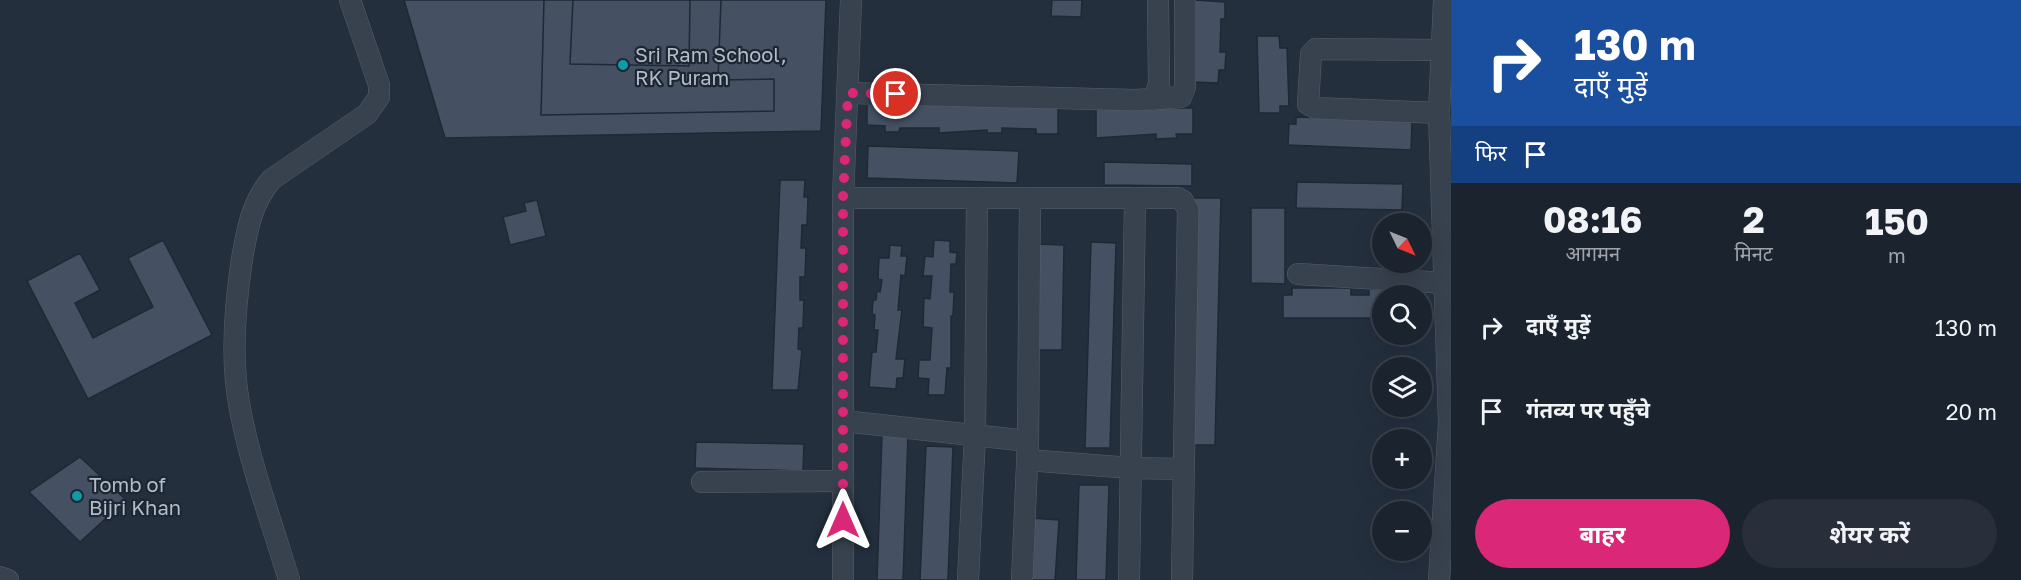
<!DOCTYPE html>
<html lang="hi">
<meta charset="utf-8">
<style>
body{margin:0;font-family:"Golos Text","Noto Sans Devanagari",sans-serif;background:#282f3a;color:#f1f3f6;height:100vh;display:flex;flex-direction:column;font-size:22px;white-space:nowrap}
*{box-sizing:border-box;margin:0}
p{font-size:20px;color:#a0a4aa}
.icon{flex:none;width:33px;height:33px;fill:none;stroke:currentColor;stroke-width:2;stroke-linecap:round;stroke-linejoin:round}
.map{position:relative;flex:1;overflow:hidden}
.sheet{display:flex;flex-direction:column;background:#1b232e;width:570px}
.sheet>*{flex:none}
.banner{background:#1a4fa0;color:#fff;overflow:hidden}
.needle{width:39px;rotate:133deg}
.tools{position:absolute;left:1372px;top:213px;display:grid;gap:12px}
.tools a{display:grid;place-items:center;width:60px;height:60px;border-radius:50%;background:#1b232e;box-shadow:0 6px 24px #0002,0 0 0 2px #39404a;font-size:30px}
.pin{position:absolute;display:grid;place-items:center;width:51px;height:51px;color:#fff;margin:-26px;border:3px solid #fff;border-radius:50%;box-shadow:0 2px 6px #0007}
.me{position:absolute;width:66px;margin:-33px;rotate:0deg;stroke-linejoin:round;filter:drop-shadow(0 0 4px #0008)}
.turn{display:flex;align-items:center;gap:21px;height:126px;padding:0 24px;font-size:27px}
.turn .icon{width:78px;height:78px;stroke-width:2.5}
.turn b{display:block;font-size:42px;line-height:51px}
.then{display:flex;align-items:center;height:57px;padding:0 24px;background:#0003;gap:12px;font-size:22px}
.eta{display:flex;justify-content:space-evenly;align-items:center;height:102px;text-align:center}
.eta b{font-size:36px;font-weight:700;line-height:42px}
.button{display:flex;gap:12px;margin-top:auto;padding:12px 24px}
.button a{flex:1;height:69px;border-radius:36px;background:#db2777;color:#fff;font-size:24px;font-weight:700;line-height:69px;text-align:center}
.button a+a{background:#282f3a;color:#f1f3f6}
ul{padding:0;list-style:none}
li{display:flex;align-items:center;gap:18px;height:84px;padding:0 24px}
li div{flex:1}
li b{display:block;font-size:22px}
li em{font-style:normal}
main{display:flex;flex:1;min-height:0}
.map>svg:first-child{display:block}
.building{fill:#455162;stroke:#1f2835;stroke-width:1.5}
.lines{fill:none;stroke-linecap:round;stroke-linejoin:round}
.minor-casing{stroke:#565f6c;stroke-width:22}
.minor{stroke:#38414e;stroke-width:21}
.route{stroke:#db2777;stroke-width:10;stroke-dasharray:0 18}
.culture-dot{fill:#0f9aa8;stroke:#1d2633;stroke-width:2}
.labels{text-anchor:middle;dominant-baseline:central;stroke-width:4.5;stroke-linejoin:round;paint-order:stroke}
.poi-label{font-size:20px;fill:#b4bcc9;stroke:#1d2633;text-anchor:start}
</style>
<main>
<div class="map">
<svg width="1451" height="580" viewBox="0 0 1451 580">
<rect width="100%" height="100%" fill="#242f3e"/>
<g class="building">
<polygon points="404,0 826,0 821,131 445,138"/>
<polygon points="544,0 573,0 570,64 689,66 690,0 721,0 718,80 774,79 774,111 541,115"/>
<polygon points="1052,0 1082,0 1081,17 1051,16"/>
<polygon points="1195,0 1225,2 1225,19 1221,19 1220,52 1226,52 1225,70 1219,70 1218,83 1193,82"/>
<polygon points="1257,36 1279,36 1280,48 1287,48 1289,106 1280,106 1280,113 1259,113"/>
<polygon points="867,104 1058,106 1058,134 1036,134 1036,129 1002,128 1002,133 987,133 987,130 939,133 939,128 900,128 899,132 885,132 885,126 867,125"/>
<polygon points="1096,108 1193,108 1193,134 1176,134 1177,138 1156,139 1156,134 1096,138"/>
<polygon points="1296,117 1412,121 1411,150 1288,145 1289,124 1296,124"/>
<polygon points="868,146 1019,151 1017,183 867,178"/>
<polygon points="1104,162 1192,164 1192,186 1104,185"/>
<polygon points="780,180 805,180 804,197 808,197 807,225 802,225 801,248 806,248 805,277 800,277 800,300 804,300 803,328 799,328 798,349 802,350 798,390 772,390"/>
<polygon points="1297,182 1403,184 1402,210 1296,208"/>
<polygon points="1193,198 1221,198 1215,445 1187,445"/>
<polygon points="537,200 546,236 510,245 503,217 526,211 524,203"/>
<polygon points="1251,208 1285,208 1285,284 1251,283"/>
<polygon points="163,240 212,335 88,399 27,281 80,253 100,290 75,303 93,338 153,307 128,258"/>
<polygon points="934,240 950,241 950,252 957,253 956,264 951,264 950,292 954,292 953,316 951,316 951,368 947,368 945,395 928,395 929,379 918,378 919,360 930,360 932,328 923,327 924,298 930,299 932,276 923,276 925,256 933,257"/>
<polygon points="1091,242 1116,243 1110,448 1085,448"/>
<polygon points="1033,244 1064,245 1062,350 1031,350"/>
<polygon points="890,245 902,246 901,256 907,256 905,276 901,275 898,310 902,310 896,359 905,359 903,378 897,378 896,389 869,387 872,352 876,352 878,330 874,330 875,315 872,314 873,300 876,300 877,291 880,292 882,280 878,279 879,258 889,258"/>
<polygon points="1292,288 1351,288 1351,295 1369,295 1369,289 1395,290 1395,296 1383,296 1383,318 1283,318 1283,295 1292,295"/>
<polygon points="882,435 908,436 903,580 877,580"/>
<polygon points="696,442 804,444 803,471 695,468"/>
<polygon points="926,446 953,447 948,580 920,580"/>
<polygon points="80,457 126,500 80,542 29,492"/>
<polygon points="1079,485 1109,485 1106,580 1076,580"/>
<polygon points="1031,518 1059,520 1055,580 1027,580"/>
</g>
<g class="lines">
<defs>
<g id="minor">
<polyline points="848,93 1135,100 1154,99 1159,84 1158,0"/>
<polyline points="1154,99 1181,97 1185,87 1185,0"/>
<polyline points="1439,113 1315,108 1308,104 1311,54 1316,49 1441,50"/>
<polyline points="843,198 1178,198 1183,201 1188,210 1182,580"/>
<polyline points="1298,274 1446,283"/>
<polyline points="843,421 1028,441"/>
<polyline points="1027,460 1131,468 1183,469"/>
<polyline points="702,482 843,481"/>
<polyline points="0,577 8,580"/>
<path d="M289 580C271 519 242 443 236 381 232 341 236 299 242 259 247 230 252 201 272 179L367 114 379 97V85L350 0"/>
<polyline points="843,580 843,198 851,0"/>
<polyline points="968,580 975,435 977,198"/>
<polyline points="1022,580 1028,441 1030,199"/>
<polyline points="1129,580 1135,198"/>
<polyline points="1439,580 1449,423 1439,113 1444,0"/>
</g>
</defs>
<use href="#minor" class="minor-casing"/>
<use href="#minor" class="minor"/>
</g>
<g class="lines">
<polyline class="route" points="843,520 843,198 848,93 896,94"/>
</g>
<g class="culture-dot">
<circle cx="623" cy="65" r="6"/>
<circle cx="77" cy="496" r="6"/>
</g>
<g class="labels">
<g class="poi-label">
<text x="635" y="54">Sri Ram School,<tspan x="635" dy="23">RK Puram</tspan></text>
<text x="89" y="484">Tomb of<tspan x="89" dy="23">Bijri Khan</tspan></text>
</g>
</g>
</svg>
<div class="tools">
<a><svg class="needle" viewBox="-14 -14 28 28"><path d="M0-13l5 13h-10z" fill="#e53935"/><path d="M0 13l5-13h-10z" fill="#a0a4aa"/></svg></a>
<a><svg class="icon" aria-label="search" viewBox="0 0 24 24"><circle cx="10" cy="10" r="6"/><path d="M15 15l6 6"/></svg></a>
<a><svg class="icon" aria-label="layers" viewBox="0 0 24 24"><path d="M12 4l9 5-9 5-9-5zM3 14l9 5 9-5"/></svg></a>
<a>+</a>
<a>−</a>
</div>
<div class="pin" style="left:896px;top:94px;background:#d93025"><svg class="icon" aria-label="arrive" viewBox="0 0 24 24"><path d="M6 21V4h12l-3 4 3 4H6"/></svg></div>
<svg class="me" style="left:843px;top:520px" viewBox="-20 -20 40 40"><path d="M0-17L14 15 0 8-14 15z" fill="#db2777" stroke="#fff" stroke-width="4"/></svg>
</div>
<section class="sheet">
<div class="banner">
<div class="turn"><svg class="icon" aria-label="right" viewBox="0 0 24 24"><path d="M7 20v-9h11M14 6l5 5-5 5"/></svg><div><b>130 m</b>दाएँ मुड़ें</div></div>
<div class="then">फिर<svg class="icon" aria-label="arrive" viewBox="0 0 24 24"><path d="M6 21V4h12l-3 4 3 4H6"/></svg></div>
</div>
<div class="eta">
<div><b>08:16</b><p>आगमन</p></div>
<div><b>2</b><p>मिनट</p></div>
<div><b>150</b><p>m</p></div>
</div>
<ul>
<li><svg class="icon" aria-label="right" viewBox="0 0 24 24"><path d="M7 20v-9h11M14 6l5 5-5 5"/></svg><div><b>दाएँ मुड़ें</b></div><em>130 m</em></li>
<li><svg class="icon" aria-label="arrive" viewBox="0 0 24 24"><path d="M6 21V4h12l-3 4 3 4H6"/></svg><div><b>गंतव्य पर पहुँचे</b></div><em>20 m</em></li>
</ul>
<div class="button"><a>बाहर</a><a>शेयर करें</a></div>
</section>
</main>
